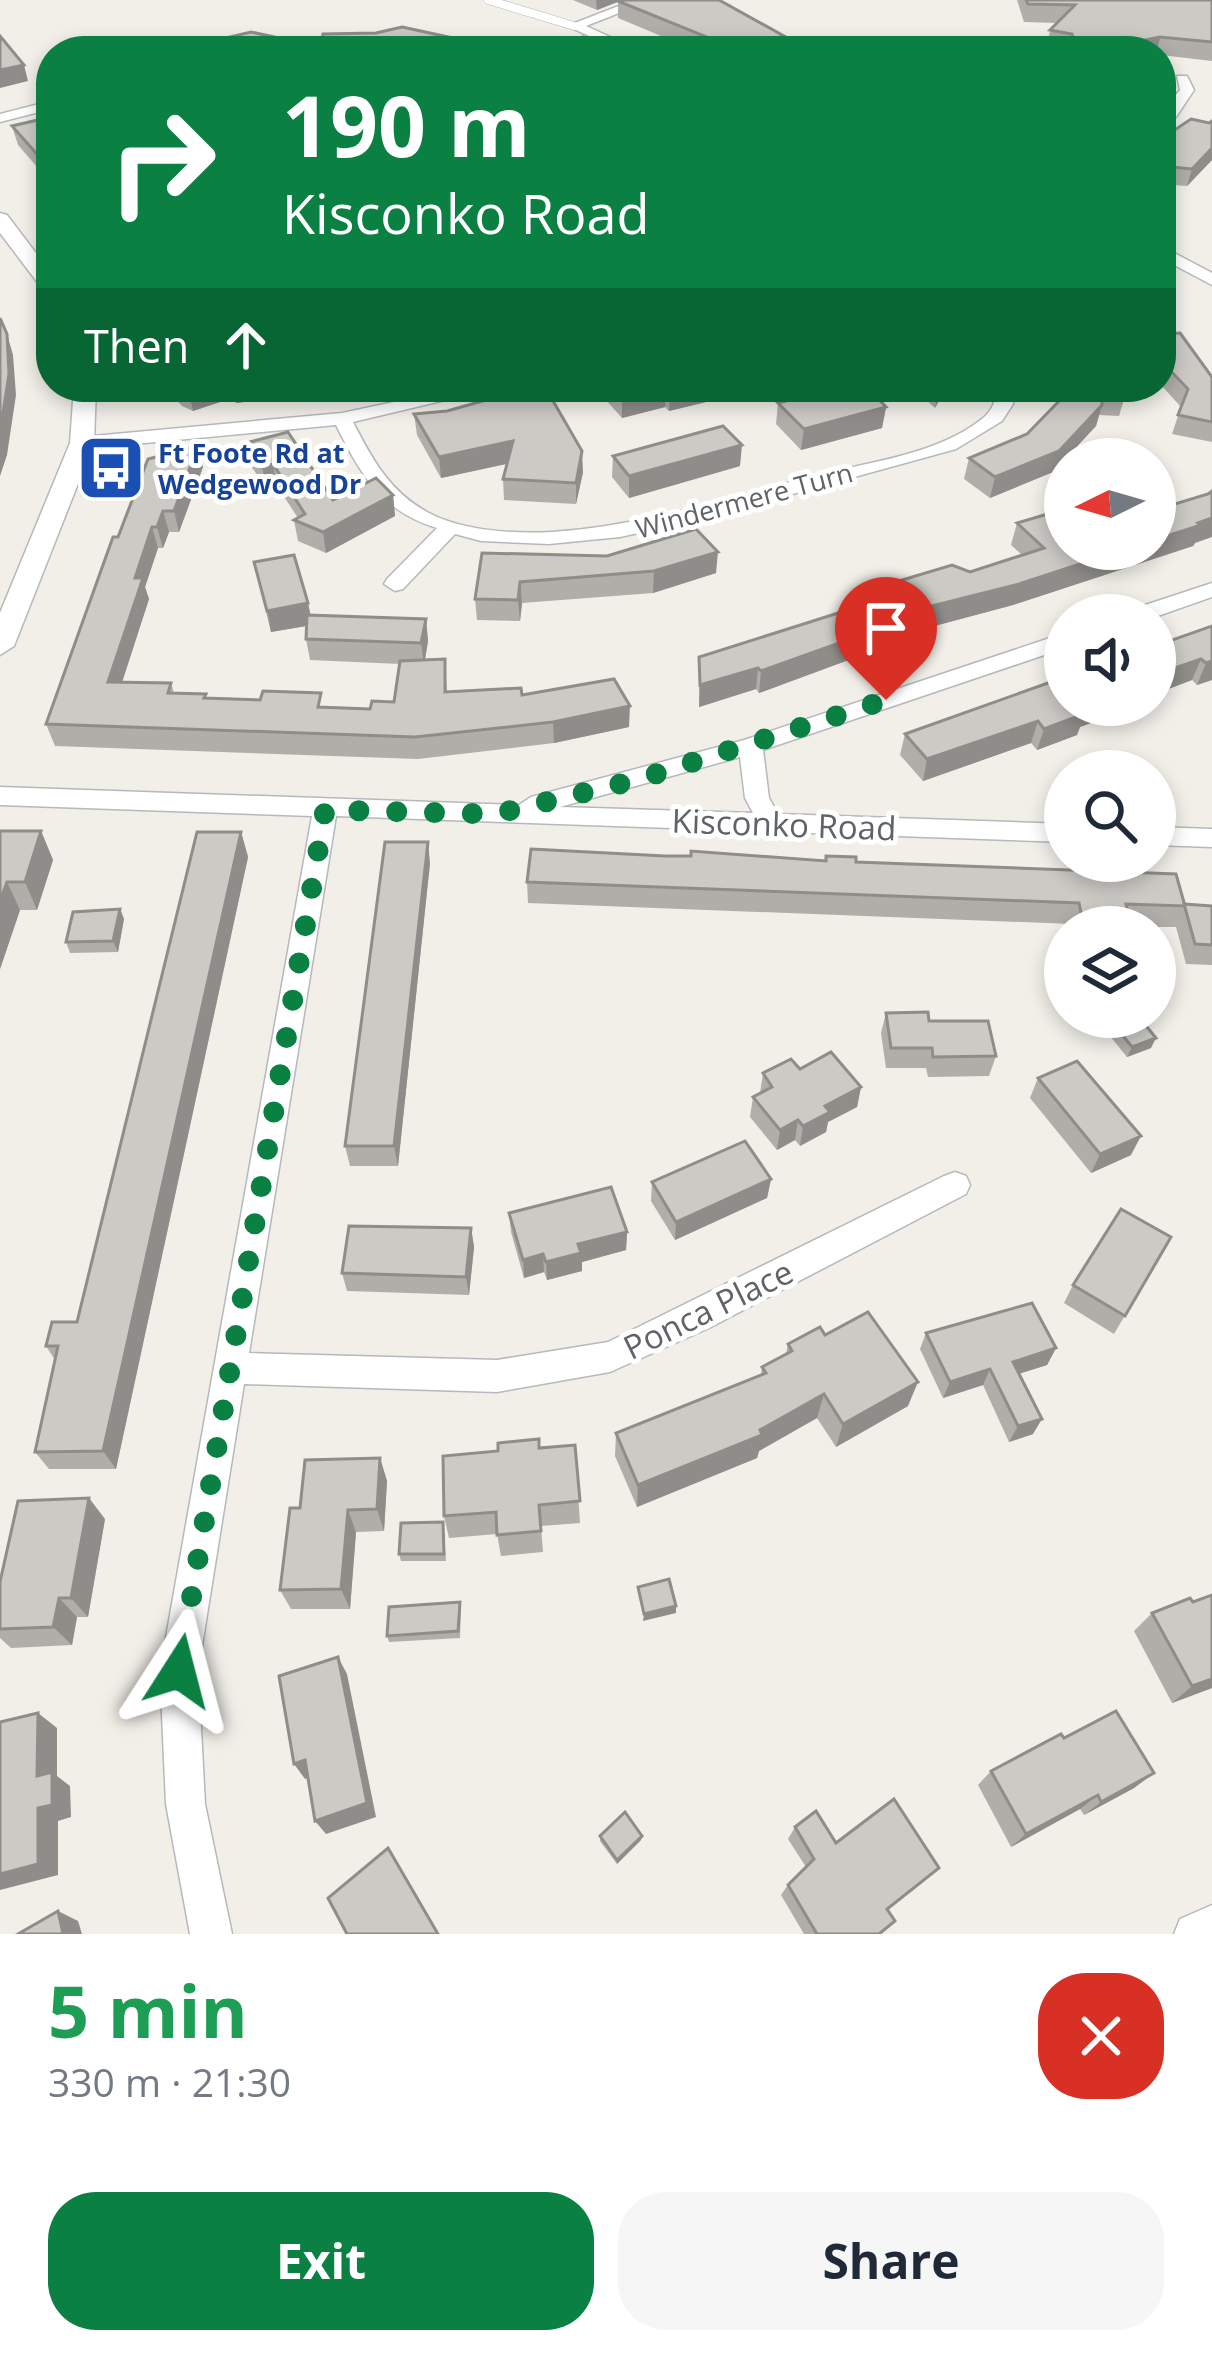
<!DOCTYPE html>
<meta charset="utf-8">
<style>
body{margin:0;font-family:"Open Sans",sans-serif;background:#f6f6f7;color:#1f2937;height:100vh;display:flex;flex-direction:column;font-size:45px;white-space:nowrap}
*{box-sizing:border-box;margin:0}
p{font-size:39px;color:#747a83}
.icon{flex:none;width:66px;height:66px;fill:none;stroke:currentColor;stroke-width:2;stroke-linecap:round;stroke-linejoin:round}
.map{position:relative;height:1934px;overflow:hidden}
.panel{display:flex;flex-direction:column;background:#fff;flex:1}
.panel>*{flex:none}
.hud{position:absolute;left:36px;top:36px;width:1140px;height:366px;border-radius:48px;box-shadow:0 6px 18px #0003;background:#0b8043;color:#fff;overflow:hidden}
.needle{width:78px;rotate:265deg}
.tools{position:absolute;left:1044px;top:438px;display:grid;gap:24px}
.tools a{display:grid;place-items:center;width:132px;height:132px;border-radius:50%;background:#fff;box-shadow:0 6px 18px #0003;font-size:60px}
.pin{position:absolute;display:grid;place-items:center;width:102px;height:102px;color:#fff;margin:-123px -51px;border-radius:50% 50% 50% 0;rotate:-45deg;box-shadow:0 0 12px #0007}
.pin .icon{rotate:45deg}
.me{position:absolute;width:132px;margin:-66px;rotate:9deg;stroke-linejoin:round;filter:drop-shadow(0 0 9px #0008)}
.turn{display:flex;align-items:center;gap:42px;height:252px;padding:0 48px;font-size:54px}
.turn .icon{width:156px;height:156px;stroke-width:2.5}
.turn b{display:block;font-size:84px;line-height:102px}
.then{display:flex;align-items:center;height:114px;padding:0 48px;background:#0003;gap:24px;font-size:45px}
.round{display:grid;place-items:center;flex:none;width:126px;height:126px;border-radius:48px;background:#f6f6f7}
.head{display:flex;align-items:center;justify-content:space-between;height:204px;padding:0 48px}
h1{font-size:72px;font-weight:700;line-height:90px;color:#1e9e55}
.button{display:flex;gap:24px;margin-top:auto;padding:24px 48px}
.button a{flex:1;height:138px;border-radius:48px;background:#0b8043;color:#fff;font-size:48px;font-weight:700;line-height:138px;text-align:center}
.button a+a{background:#f6f6f7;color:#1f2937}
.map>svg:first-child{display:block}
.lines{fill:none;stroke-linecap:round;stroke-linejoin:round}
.service-casing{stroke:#b5b8bc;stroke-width:9}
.minor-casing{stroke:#b5b8bc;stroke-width:3}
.tertiary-casing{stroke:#b5b8bc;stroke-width:3}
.service{stroke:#fff;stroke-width:8}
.minor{fill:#fff;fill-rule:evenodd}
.tertiary{fill:#fff;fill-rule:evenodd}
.wall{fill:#afaea9}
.shaded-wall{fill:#8f8d8a}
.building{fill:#cccac5;stroke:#8f8d8a;stroke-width:3}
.route{stroke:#0b8043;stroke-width:21;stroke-dasharray:0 37.8}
.labels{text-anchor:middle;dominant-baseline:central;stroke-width:10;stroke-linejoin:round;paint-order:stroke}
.far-transit-label{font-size:27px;font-weight:bold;fill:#164399;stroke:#fff;text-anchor:start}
.far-street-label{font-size:27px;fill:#5f6368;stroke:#fff}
.street-label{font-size:33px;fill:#5f6368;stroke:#fff}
</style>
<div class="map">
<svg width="1212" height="1934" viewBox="0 0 1212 1934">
<rect width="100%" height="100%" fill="#f1efe8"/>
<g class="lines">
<defs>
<polyline id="service" points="488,0 574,26"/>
<g id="minor">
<polygon points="634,0 652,0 586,26 641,51 622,51 567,26"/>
<polygon points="1177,76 1187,76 1194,90 1176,117 1161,123 1161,113 1180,90"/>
<polygon points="51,101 51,109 0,122 0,114"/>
<polygon points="1161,246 1212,273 1212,285 1161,258"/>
<path d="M465 387H500L353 422C372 459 389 491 427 512 462 531 513 534 552 532 641 526 725 499 810 477 866 462 935 456 982 419 993 410 996 400 997 387H1015L1013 404 1002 421 956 449 698 520 620 537 549 544 481 541 455 534 403 589 395 591 384 584 387 579 437 528C381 511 361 475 336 425L82 449 72 443 82 437 342 413Z"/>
<polygon points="1212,583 1212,597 1155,617 1127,615 1130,610"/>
<path d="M1065 633V648L763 750 769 798 778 814 1065 824V842L336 816 249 1353 497 1360 608 1342 944 1176 955 1172 966 1176 970 1185 966 1194 709 1328 610 1372 497 1392 244 1384 198 1671 205 1804 232 1934H190L166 1804 160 1671 312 816 0 805V787L519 805 531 797 744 740ZM740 757 745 798 753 813 560 807Z"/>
<polygon points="1155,827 1212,829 1212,847 1155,845"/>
<polygon points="1212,1905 1212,1934 1174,1934 1180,1919"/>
</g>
<g id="tertiary">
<polygon points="0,213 7,215 51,273 51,293 44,291 0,233"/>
<polygon points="74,387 96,387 94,443 14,646 0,655 0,613 70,443"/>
</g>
</defs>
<use href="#service" class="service-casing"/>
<use href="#minor" class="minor-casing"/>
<use href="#tertiary" class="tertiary-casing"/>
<use href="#service" class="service"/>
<use href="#minor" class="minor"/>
<use href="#tertiary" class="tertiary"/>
</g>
<g class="wall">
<polygon points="573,0 719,0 784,36 783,51 697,51 618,18 618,2 597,10"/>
<polygon points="1017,0 1212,0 1212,61 1161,55 1161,51 1063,51 1047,48 1050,30 1058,23 1024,22"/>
<polygon points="51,117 51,183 18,145 12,126"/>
<polygon points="1212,121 1212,160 1187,186 1161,184 1161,139"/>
<polygon points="1161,334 1212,377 1212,442 1172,434 1181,407 1161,385"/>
<polygon points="164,387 315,387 315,393 236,403 235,397 193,411 182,406"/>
<polygon points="598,387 744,387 743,393 669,411 665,407 622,418 598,391"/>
<polygon points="912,387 946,387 935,408"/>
<polygon points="1059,387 1118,387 1125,396 1119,416 1099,415 1096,426 1053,472 990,498 964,479 969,458 1027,434 1059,402"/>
<polygon points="778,403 886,407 882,428 801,450 776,424"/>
<polygon points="414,414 583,472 576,504 504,500 503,479 507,464 441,478 417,435"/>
<polygon points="246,443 333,500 393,495 395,516 326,553 298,541 294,520 298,518 277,486 267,488 250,465"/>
<polygon points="198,446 203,467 179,532 169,532 163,548 158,548 145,587 149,599 122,682 171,683 174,693 207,698 323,707 370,709 394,702 400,664 310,660 306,639 306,626 271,632 254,562 308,603 311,616 426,619 428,641 425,660 445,659 447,692 522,695 629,727 554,743 418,759 55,746 46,724 118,537"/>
<polygon points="613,456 740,466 629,498 612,477"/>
<polygon points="1017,523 1065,549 1195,543 1193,546 1013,605 912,632 910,630 908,638 759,693 756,689 699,707 699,657 890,597 892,583 970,572 1022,555 1011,545"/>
<polygon points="482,553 716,573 653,593 522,603 520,621 477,620 475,599"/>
<polygon points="1212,626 1212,680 1197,685 1192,680 1155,694 1155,646"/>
<polygon points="1065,705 1124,705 1101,713 1099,720 1080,727 1077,735 1037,750 1031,743 923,781 900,755 905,734"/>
<polygon points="0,831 41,831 53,860 37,910 20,910 0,969"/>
<polygon points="241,832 248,857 116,1469 49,1469 35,1452 55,1360 46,1346 77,1322"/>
<polygon points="665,856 856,862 1212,906 1212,965 1186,964 1176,927 1072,927 1071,924 528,903 527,882"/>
<polygon points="430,863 398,1166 350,1166 345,1146"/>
<polygon points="120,909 124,919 118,952 70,953 66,942"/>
<polygon points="886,1013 929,1021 996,1056 989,1076 928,1077 926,1068 886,1068 881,1033"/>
<polygon points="1115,1026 1151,1048 1127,1057 1110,1036"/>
<polygon points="800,1069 861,1087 857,1107 828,1122 826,1132 800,1146 795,1140 777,1150 750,1117 753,1097 760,1093 763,1073"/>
<polygon points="1038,1078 1131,1155 1091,1173 1030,1098"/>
<polygon points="771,1179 767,1198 675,1240 651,1201 652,1182"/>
<polygon points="509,1213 627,1232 626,1250 582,1262 582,1271 547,1280 544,1272 524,1278 511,1232"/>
<polygon points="471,1228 474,1247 469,1295 347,1291 342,1273"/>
<polygon points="1171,1237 1114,1334 1064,1303 1073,1285"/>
<polygon points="926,1333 1056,1348 1047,1365 1019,1374 1033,1434 1009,1442 983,1385 943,1398 920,1349"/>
<polygon points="825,1335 908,1406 836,1447 817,1418 759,1451 757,1458 637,1507 615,1456 616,1433 761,1375 762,1367 786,1354 788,1344"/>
<polygon points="575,1445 580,1523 541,1526 543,1552 501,1556 497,1534 449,1538 444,1516 539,1448"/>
<polygon points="380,1458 387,1481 384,1531 356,1532 350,1609 291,1609 280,1590 300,1508"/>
<polygon points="105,1519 88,1617 77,1617 72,1645 11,1648 0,1638 0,1582"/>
<polygon points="443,1522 446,1561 401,1561 399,1554"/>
<polygon points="460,1602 461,1609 460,1638 389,1642 387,1636"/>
<polygon points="1152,1613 1212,1688 1172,1703 1134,1631"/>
<polygon points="1064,1738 1154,1773 1134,1788 1084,1815 1080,1809 1011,1847 978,1785 991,1771"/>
<polygon points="795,1827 836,1843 927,1879 888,1910 881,1934 804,1934 781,1895 788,1885 806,1867 788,1839"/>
<polygon points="600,1836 641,1840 617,1864 600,1841"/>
</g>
<g class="shaded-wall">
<polygon points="596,0 622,0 597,10"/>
<polygon points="784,36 783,51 736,51 736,49"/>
<polygon points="1160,37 1157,51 1119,51 1121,45"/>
<polygon points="24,65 28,81 0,88 0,70"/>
<polygon points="1212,148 1212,160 1187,186 1192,169"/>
<polygon points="7,334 13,355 16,395 7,455 0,476 0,432"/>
<polygon points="199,387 315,387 315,393 236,403 235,397 193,411 189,391"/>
<polygon points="666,387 665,407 622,418 622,397"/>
<polygon points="685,387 744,387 743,393 669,411 670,391"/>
<polygon points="946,387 935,408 939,388"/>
<polygon points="1102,405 1096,426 1053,472 990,498 995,477"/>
<polygon points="886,407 882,428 801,450 804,429"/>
<polygon points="513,441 514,462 441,478 439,457"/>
<polygon points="742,445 740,466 629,498 629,476"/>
<polygon points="198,446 203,467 179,532 174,511"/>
<polygon points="582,451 583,472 576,504 576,483"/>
<polygon points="273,464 277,486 267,488 262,467"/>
<polygon points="393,495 395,516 326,553 323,532"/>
<polygon points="163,511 169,532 163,548 157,527"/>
<polygon points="1212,518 1212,537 1195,543 1193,546 1013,605 912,632 916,610 1126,549 1155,549 1155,540"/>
<polygon points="152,527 158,548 145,587 149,599 115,704 108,682 135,578"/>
<polygon points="718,552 716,573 653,593 654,571"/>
<polygon points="520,582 522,603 520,621 518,600"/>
<polygon points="308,603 312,625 271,632 267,611"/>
<polygon points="912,617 908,638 759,693 761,671"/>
<polygon points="426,619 428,641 424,665 421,643"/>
<polygon points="1201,659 1192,680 1155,694 1155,675"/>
<polygon points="1212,661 1212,680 1197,685 1206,663"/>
<polygon points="758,668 756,689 699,707 700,685"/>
<polygon points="1088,705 1124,705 1101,713 1099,720 1080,727 1077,735 1037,750 1044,729"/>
<polygon points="630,706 629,727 554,743 553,722"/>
<polygon points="1038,721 1031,743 923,781 927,759"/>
<polygon points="41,831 53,860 37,910 25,882"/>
<polygon points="241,832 248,857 116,1469 103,1451"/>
<polygon points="428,842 430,863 398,1166 394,1146"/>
<polygon points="7,882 20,910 0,969 0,901"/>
<polygon points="120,909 124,919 118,952 113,941"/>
<polygon points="1156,1038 1151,1048 1127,1057 1132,1047"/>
<polygon points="861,1087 857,1107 828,1122 826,1132 800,1146 803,1126 825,1106"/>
<polygon points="798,1120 795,1140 777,1150 780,1130"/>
<polygon points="1141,1136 1131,1155 1091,1173 1100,1154"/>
<polygon points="771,1179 767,1198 675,1240 676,1222"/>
<polygon points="471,1228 474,1247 469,1295 466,1277"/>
<polygon points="627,1232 626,1250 582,1262 582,1271 547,1280 546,1262 578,1244"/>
<polygon points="543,1254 544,1272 524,1278 523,1260"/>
<polygon points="1056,1348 1047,1365 1005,1378 1013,1362"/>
<polygon points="990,1369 983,1385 943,1398 950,1382"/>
<polygon points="918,1382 908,1406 836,1447 843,1424"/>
<polygon points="824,1394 817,1418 759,1451 757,1458 637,1507 638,1485 760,1430"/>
<polygon points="1042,1419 1033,1434 1009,1442 1018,1426"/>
<polygon points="380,1458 387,1481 384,1531 377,1509"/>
<polygon points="89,1498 105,1519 88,1617 71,1598"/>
<polygon points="348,1510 356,1532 350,1609 341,1589"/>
<polygon points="59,1598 77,1617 72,1645 53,1627"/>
<polygon points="676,1606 676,1613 643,1621 644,1614"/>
<polygon points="338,1657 347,1674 376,1817 326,1834 315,1821"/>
<polygon points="1212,1679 1212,1688 1172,1703 1192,1686"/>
<polygon points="38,1713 57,1728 57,1776 70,1786 71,1817 58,1821 58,1875 0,1890 0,1874 37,1776"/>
<polygon points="305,1760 315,1775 305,1779 294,1764"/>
<polygon points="1154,1773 1134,1788 1084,1815 1101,1802"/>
<polygon points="1098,1795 1080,1809 1011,1847 1026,1834"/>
<polygon points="642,1836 641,1840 617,1864 617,1860"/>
<polygon points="58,1911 78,1921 82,1934 63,1934"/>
</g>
<g class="building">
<polygon points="620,0 719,0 784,36 736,49 618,1"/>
<polygon points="1026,0 1212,0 1212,42 1160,37 1121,45 1123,51 1078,51 1072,34 1050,30 1075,5 1028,4"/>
<polygon points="402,27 467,41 466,51 213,51 217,40 251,32 320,47 323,34 376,33"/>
<polygon points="0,36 24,65 0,70"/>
<polygon points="583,37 620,51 579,51"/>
<polygon points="759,45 775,51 756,51"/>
<polygon points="51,117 51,170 12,126"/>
<polygon points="1191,119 1209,123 1212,121 1212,148 1192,169 1161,166 1161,139"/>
<polygon points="0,318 7,334 9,374 0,432"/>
<polygon points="1180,333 1212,377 1212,422 1178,415 1188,389 1161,361 1161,334"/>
<polygon points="533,387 545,387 582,451 576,483 503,479 513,441 439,457 414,414 447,411"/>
<polygon points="613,387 663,387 622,397"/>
<polygon points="839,387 867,387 886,407 804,429 778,403"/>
<polygon points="1064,387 1118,387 1125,396 1102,393 1102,405 1059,451 995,477 969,458 1027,434 1064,396"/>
<polygon points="723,426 742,445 629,476 613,456"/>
<polygon points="288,432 333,500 376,478 393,495 323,532 294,520 305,514 273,464 262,467 246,443"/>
<polygon points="198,446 174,511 163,511 157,527 152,527 135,578 143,578 108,682 171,683 168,693 206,694 204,698 260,700 263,691 321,693 318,707 370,709 372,701 394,702 400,661 445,659 445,692 521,688 522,695 614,679 630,706 553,722 415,737 46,724 113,537 118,537 148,459"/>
<polygon points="1212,491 1212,518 1198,523 1201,525 1155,540 1155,510 1208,494"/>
<polygon points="1051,513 1065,527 1065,549 1126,549 1019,584 916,610 892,583 952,565 970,572 1044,548 1017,523"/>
<polygon points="696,529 718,552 654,571 520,582 518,600 475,599 482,553 607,556"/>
<polygon points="294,555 308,603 267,611 254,562"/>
<polygon points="892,596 912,617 761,671 758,668 700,685 699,657"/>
<polygon points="307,615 426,619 421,643 306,639"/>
<polygon points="1212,626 1212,661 1206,663 1201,659 1155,675 1155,646"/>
<polygon points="1065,677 1065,705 1088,705 1079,708 1084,714 1044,729 1038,721 927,759 905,734"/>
<polygon points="0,831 41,831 25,882 7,882 0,901"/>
<polygon points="197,832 241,832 103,1451 35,1452 58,1346 46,1346 52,1322 77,1322"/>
<polygon points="385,842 428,842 394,1146 345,1146"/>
<polygon points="531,849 665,856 691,856 691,851 826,861 826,856 856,857 856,862 1176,874 1185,906 1126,904 1131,927 1084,927 1079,903 527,882"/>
<polygon points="1184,904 1212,906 1212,945 1195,944"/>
<polygon points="120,909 113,941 66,942 73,912"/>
<polygon points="928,1012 929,1021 988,1021 996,1056 933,1057 932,1048 891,1048 886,1013"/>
<polygon points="1139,1017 1156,1038 1132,1047 1115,1026"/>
<polygon points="831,1052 861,1087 825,1106 830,1112 803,1126 798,1120 780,1130 753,1097 772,1087 763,1073 791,1059 800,1069"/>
<polygon points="1077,1061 1141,1136 1100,1154 1038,1078"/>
<polygon points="745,1141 771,1179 676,1222 652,1182"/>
<polygon points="611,1187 627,1232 578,1244 581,1253 546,1262 543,1254 523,1260 509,1213"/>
<polygon points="1121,1209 1171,1237 1125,1316 1073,1285"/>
<polygon points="349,1226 471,1228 466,1277 342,1273"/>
<polygon points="1032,1303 1056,1348 1013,1362 1042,1419 1018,1426 990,1369 950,1382 926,1333"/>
<polygon points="868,1312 918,1382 843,1424 824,1394 760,1430 762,1435 638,1485 616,1433 766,1373 762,1367 792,1351 788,1344 820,1327 825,1335"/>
<polygon points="539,1439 539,1448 575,1445 580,1501 539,1505 541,1531 497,1535 496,1512 444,1516 443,1456 498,1451 498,1443"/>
<polygon points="380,1458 377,1509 348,1510 341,1589 280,1590 290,1508 300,1508 305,1460"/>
<polygon points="89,1498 71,1598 59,1598 53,1627 0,1629 0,1582 18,1501"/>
<polygon points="443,1522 444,1554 399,1554 401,1523"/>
<polygon points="669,1579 676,1606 644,1614 638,1587"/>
<polygon points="1212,1595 1212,1679 1192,1686 1152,1613 1190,1598 1193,1602"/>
<polygon points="460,1602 458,1631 387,1636 389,1607"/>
<polygon points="338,1657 367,1803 315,1821 305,1760 294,1764 279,1676"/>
<polygon points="1116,1711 1154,1773 1101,1802 1098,1795 1026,1834 991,1771 1061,1734 1064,1738"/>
<polygon points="38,1713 37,1776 52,1772 52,1805 38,1808 38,1864 0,1874 0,1722"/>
<polygon points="894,1799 939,1868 887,1909 895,1921 879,1934 817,1934 788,1885 814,1859 795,1827 816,1811 836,1843"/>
<polygon points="625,1812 642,1836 617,1860 600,1836"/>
<polygon points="388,1848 438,1934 347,1934 328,1898"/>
<polygon points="58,1911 63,1934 18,1934"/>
</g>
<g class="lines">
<polyline class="route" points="179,1671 325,810 496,814 640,779 886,700"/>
</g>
<defs>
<symbol id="bus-square" viewBox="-11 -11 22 22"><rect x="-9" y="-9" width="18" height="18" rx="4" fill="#1a4fb4" stroke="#fff"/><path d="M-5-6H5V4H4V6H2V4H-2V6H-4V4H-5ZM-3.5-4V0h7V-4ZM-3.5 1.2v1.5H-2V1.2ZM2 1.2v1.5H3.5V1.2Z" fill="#fff"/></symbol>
</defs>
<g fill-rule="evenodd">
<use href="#bus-square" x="73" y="430" width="76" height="76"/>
</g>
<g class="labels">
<g class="far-transit-label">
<text x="158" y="452">Ft Foote Rd at<tspan x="158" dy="31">Wedgewood Dr</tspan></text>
</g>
<g class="far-street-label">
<text transform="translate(744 500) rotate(-15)">Windermere Turn</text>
</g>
<g class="street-label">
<text transform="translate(784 824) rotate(2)">Kisconko Road</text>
<text transform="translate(708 1309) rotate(-26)">Ponca Place</text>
</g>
</g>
</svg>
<div class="tools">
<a><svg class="needle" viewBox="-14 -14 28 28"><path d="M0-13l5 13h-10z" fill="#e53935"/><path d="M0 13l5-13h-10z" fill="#747a83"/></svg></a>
<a><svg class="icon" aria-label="sound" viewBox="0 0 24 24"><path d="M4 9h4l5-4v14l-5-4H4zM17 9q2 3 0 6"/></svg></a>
<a><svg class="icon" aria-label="search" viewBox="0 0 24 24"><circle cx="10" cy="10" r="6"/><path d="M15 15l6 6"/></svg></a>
<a><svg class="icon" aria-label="layers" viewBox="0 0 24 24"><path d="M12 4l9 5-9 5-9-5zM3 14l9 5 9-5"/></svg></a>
</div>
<div class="pin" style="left:886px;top:700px;background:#d93025"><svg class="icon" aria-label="arrive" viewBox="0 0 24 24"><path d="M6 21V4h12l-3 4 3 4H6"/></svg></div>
<svg class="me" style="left:179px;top:1671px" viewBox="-20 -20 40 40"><path d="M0-17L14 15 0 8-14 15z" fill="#0b8043" stroke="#fff" stroke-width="4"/></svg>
<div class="hud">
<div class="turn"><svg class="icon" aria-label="right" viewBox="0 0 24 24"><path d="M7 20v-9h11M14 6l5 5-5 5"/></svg><div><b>190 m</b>Kisconko Road</div></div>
<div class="then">Then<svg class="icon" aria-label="ahead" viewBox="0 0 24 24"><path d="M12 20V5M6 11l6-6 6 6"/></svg></div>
</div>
</div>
<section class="panel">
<div class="head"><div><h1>5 min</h1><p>330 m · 21:30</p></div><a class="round" style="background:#d93025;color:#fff"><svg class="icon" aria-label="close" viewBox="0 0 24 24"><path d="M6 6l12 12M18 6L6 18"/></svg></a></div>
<div class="button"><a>Exit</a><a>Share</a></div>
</section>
